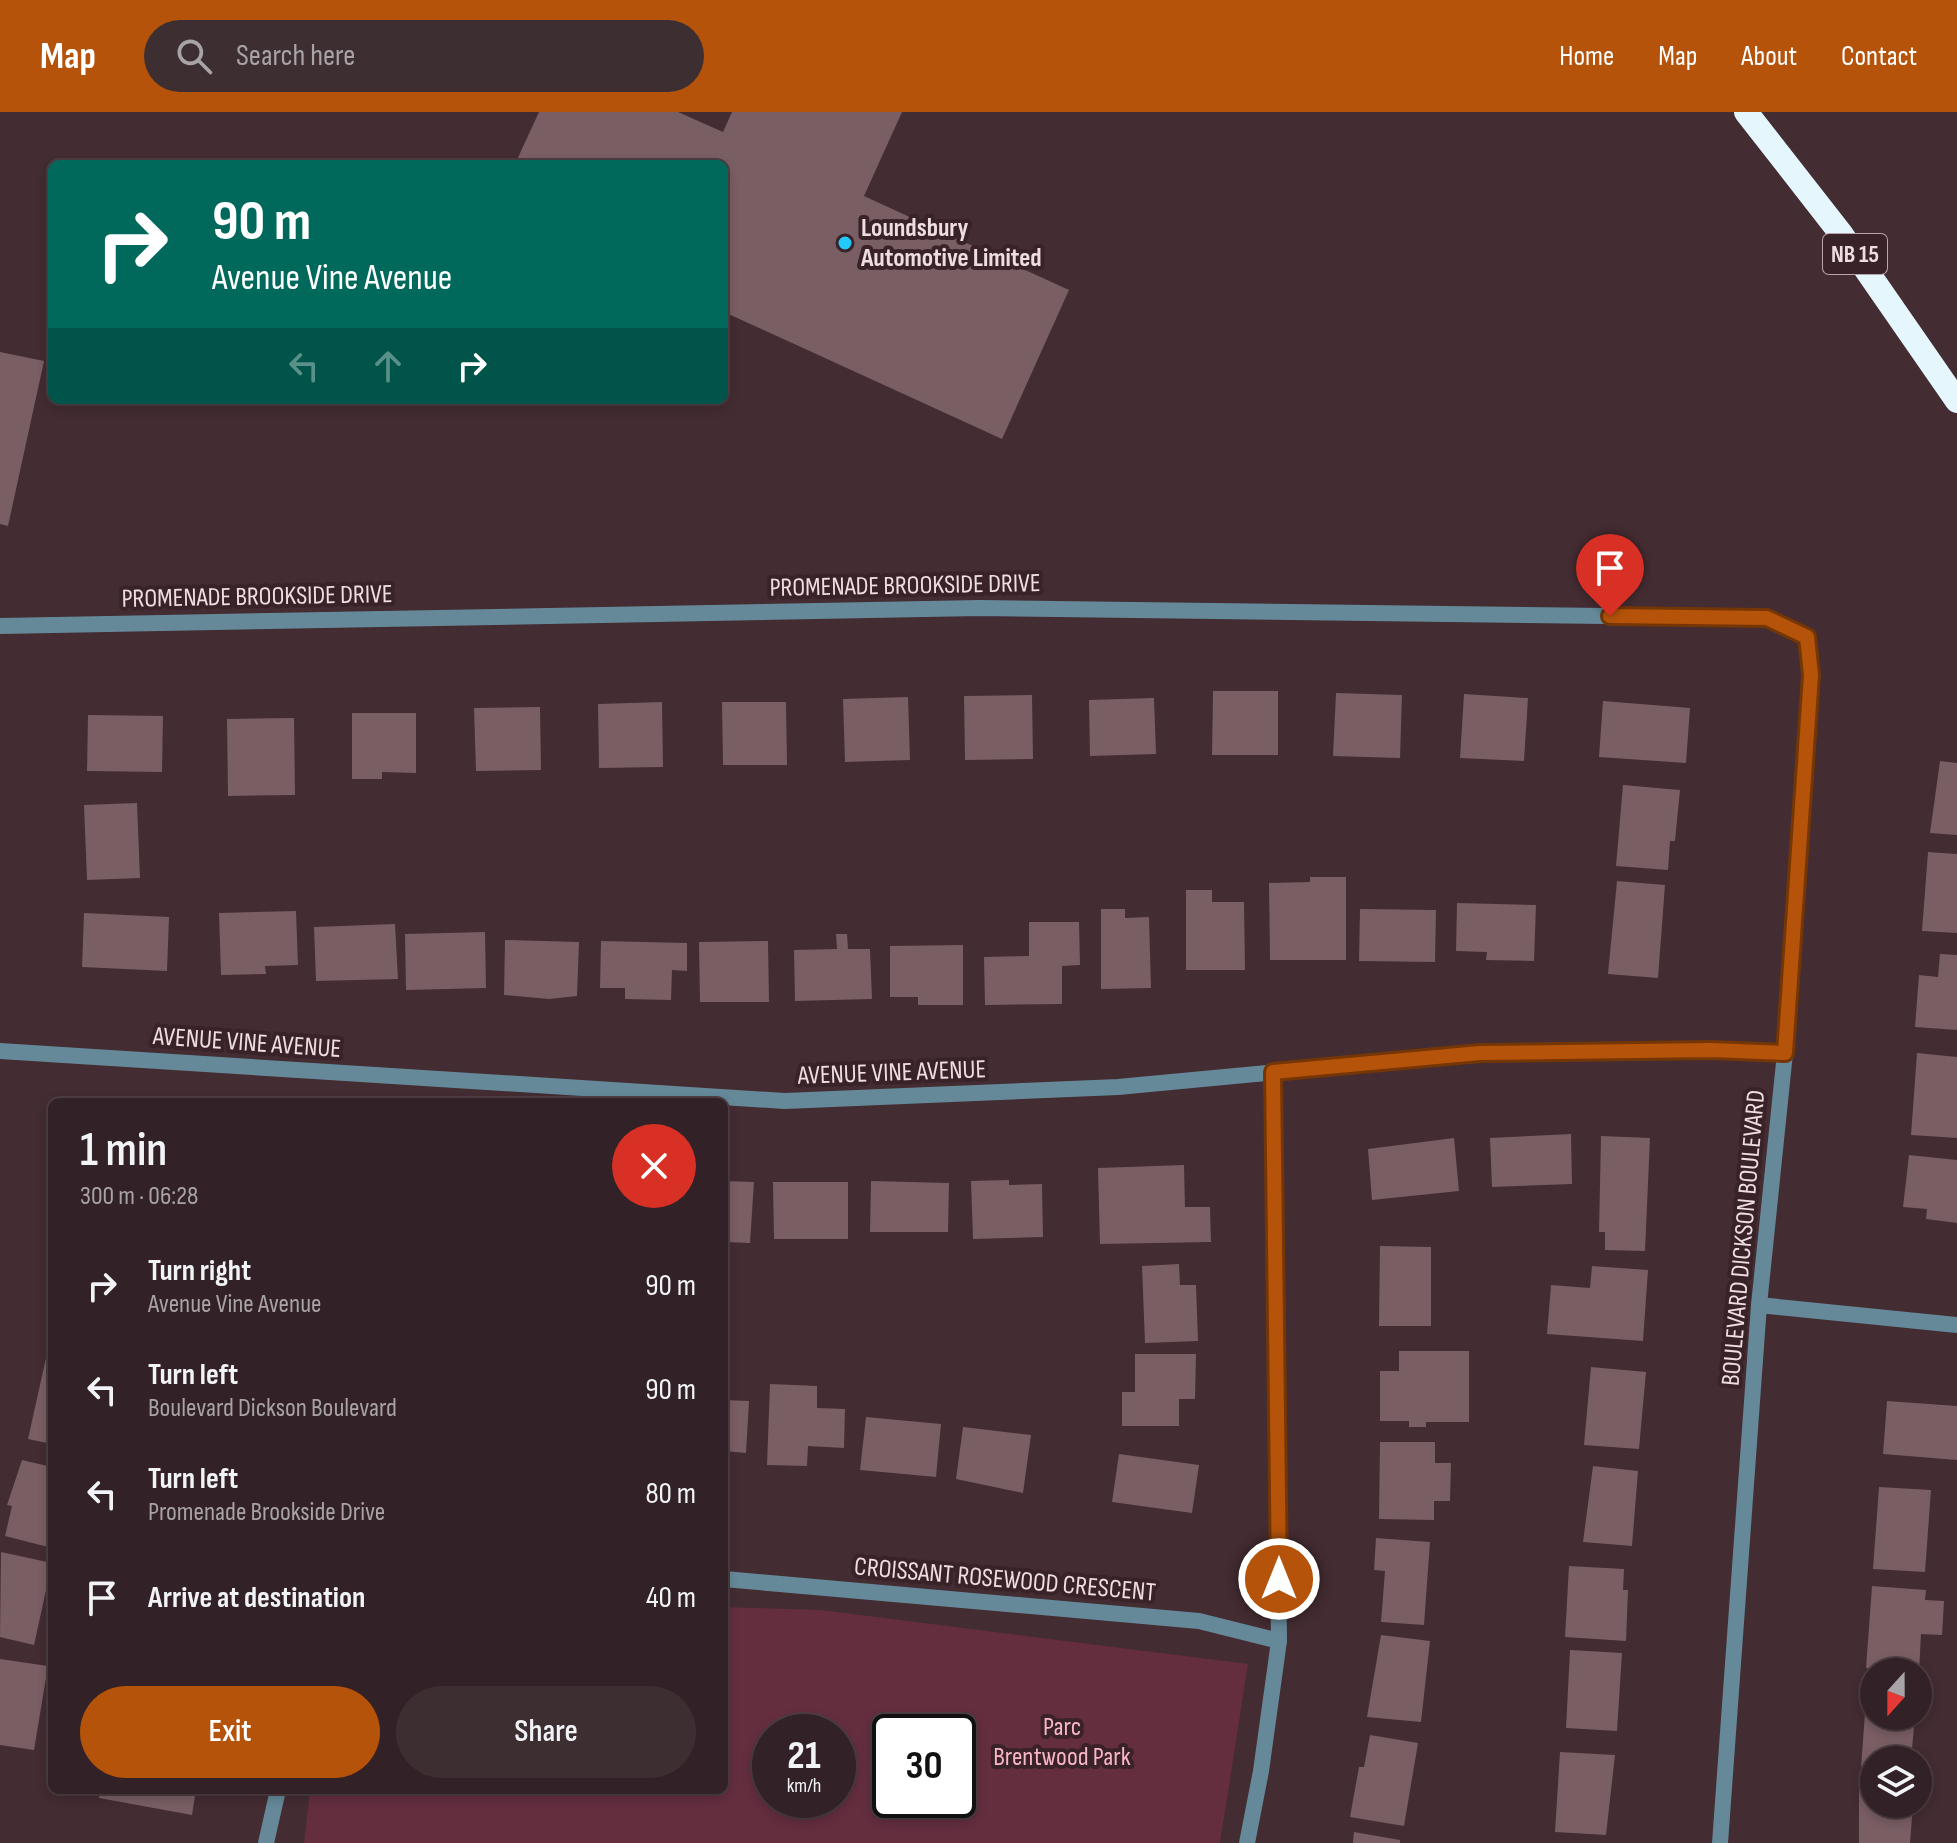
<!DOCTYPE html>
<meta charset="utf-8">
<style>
body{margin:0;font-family:"Sofia Sans Condensed",sans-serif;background:#3d2e32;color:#f1f3f6;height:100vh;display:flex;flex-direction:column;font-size:30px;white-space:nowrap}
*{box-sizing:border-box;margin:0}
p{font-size:26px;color:#a8a3a7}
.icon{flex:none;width:44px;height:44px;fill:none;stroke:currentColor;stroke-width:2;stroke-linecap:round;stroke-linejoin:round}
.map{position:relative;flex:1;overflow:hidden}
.sheet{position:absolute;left:48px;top:986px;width:680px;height:696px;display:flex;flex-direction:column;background:#322126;border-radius:12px;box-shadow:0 4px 12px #0003,0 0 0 2px #4d3e43}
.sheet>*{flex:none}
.top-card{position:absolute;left:48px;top:48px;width:680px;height:244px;border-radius:12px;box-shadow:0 4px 12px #0003,0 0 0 2px #4d3e43;background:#00695c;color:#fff;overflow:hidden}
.needle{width:52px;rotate:201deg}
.fabs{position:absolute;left:1860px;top:1546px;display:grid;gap:16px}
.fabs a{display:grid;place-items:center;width:72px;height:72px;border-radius:50%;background:#322126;box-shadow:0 4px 12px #0003,0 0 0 2px #4d3e43;font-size:40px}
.speed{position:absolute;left:752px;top:1602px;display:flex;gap:16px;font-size:40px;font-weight:700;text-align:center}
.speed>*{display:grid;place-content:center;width:104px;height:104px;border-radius:50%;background:#322126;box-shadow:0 4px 12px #0003,0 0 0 2px #4d3e43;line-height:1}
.speed small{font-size:20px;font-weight:400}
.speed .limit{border:4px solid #111;border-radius:12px;background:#fff;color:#111}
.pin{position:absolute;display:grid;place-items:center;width:68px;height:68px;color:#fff;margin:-82px -34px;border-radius:50% 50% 50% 0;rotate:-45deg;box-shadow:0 0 8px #0007}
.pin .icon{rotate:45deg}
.me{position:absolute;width:88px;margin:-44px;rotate:0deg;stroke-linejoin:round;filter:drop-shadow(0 0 6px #0008)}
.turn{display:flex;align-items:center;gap:28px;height:168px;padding:0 32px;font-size:36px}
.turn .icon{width:104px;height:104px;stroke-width:2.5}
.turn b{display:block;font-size:56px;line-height:68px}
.lanes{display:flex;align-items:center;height:76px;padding:0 32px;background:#0003;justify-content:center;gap:40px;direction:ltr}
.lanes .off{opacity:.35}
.round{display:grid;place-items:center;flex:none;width:84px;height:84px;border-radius:42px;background:#3d2e32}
.overview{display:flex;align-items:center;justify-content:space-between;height:136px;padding:0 32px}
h1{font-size:48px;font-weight:600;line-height:60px}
.button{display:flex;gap:16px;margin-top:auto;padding:16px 32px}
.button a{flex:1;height:92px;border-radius:48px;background:#b45309;color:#fff;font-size:32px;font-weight:600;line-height:92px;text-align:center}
.button a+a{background:#3d2e32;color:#f1f3f6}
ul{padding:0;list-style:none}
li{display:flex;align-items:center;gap:24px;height:104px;padding:0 32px}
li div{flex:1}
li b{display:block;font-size:30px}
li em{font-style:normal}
header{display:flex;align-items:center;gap:48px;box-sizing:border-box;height:112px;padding:0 40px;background:#b45309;color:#fff}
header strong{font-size:38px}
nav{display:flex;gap:44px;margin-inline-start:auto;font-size:28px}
.search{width:560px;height:72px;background:#3d2e32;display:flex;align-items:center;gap:20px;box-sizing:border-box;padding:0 28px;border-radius:44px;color:#a8a3a7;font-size:30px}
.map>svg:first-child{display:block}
.green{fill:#642e3f;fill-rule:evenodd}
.building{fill:#795e64}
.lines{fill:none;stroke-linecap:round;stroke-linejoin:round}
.street{stroke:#658999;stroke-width:16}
.highway{stroke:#e5f6fd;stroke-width:24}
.route-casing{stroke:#753606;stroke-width:20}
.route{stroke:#b45309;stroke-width:14}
.poi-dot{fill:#22c9fd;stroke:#392228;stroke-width:3}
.labels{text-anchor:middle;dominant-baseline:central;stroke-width:8;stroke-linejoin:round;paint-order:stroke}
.shield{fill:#392228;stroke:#b8a6aa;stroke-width:2}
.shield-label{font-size:24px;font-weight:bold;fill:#eedee1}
.poi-label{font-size:26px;font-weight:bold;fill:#eedee1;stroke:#392228;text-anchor:start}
.street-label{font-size:26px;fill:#eedee1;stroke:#392228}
.park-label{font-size:26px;fill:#f8b6c6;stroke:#392228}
</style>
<header>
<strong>Map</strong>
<div class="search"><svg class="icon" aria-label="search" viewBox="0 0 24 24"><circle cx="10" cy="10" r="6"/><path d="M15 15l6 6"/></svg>Search here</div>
<nav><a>Home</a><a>Map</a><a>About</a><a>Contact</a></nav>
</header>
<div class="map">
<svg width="1957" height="1731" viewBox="0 0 1957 1731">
<rect width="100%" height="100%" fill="#432c32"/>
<path class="green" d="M724 1495 821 1498 1248 1552 1220 1731H304L310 1678H724ZM770 1620H838V1688H770ZM890 1620H958V1688H890Z"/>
<g class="building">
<polygon points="539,0 678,0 723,20 732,0 902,0 864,84 1069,178 1002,327 724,200 724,52 515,52"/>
<polygon points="0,240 44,249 8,414 0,412"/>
<polygon points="1213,579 1278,579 1278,643 1212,643"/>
<polygon points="1336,581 1402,583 1400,646 1333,644"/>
<polygon points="1464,582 1528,586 1524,649 1460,646"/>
<polygon points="1032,583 1033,647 965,648 964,584"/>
<polygon points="908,585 910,648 845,650 843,587"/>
<polygon points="1154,586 1156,642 1090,644 1089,588"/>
<polygon points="1603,589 1690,596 1686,651 1599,645"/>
<polygon points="662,590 663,655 599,656 598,592"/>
<polygon points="722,590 786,590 787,653 723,653"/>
<polygon points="540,595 541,658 476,659 474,596"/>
<polygon points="352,601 416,601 416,661 382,660 382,667 352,667"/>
<polygon points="88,603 163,604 162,660 87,659"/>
<polygon points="294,606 295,683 228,684 227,607"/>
<polygon points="1940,649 1957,651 1957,723 1930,721"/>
<polygon points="1623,673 1680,678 1675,729 1670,729 1668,758 1616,754"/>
<polygon points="137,691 140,766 87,768 84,693"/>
<polygon points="1928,740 1957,742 1957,821 1922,819"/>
<polygon points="1310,765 1346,765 1346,848 1270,848 1269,771 1310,770"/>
<polygon points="1617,769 1665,773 1658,866 1608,862"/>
<polygon points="1186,778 1212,778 1212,790 1244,790 1245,858 1186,858"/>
<polygon points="1457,791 1536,793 1534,849 1486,848 1487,840 1456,839"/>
<polygon points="1101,797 1125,797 1125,806 1149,805 1151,876 1101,877"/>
<polygon points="1360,797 1436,798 1435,850 1359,849"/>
<polygon points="296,799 298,853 265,854 266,862 221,863 219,801"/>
<polygon points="84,801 169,805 167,859 82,855"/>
<polygon points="1029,810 1079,810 1080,853 1062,854 1062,892 985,893 984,845 1029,844"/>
<polygon points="395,812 398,867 316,869 314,815"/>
<polygon points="485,820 486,876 406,878 405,822"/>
<polygon points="836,822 847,822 848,837 870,837 872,887 795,889 794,838 837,837"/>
<polygon points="505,828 579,830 577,884 549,887 504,883"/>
<polygon points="601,829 687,831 687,859 672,858 671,888 625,887 625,876 600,876"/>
<polygon points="768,829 769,890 700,890 699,830"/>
<polygon points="963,833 963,893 918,893 918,885 890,885 890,834"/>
<polygon points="1940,842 1957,843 1957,918 1915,915 1919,863 1938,865"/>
<polygon points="1917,941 1957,945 1957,1026 1911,1023"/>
<polygon points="1571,1022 1572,1072 1492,1075 1490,1026"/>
<polygon points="1601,1024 1650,1026 1645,1139 1605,1138 1605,1120 1599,1120"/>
<polygon points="1454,1026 1459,1079 1372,1088 1368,1037"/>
<polygon points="1909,1043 1957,1048 1957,1111 1926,1107 1927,1097 1903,1095"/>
<polygon points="1184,1053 1185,1095 1210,1095 1211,1130 1100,1132 1098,1056"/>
<polygon points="1009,1068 1009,1073 1042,1072 1043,1125 973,1127 971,1069"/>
<polygon points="724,1069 754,1070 750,1131 724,1130"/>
<polygon points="871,1069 949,1071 948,1120 870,1120"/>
<polygon points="773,1070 848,1070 848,1127 774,1127"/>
<polygon points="1380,1134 1431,1135 1431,1214 1379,1214"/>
<polygon points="1179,1152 1180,1173 1196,1173 1198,1229 1145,1231 1142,1154"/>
<polygon points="1592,1154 1648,1158 1643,1229 1547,1222 1551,1173 1590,1176"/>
<polygon points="1399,1239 1469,1239 1469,1310 1426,1310 1426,1315 1409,1315 1409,1309 1380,1309 1380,1259 1399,1259"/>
<polygon points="1135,1242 1196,1242 1195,1287 1179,1287 1179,1314 1122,1314 1122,1280 1135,1280"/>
<polygon points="46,1246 52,1248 52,1332 28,1327"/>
<polygon points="1591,1255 1646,1260 1639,1337 1584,1333"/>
<polygon points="770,1272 817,1274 817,1296 845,1297 844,1336 808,1334 807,1354 767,1353"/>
<polygon points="724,1288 749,1289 746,1341 724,1339"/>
<polygon points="1887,1289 1957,1294 1957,1348 1883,1342"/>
<polygon points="866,1305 941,1312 936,1365 860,1358"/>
<polygon points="963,1315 1031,1323 1023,1381 956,1367"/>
<polygon points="1380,1330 1435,1330 1435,1351 1451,1351 1450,1389 1434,1389 1434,1408 1379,1407"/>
<polygon points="1119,1342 1199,1353 1192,1401 1112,1390"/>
<polygon points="22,1348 52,1355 52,1436 5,1424 12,1394 7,1393"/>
<polygon points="1593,1354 1638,1359 1632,1434 1583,1430"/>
<polygon points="1879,1375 1931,1378 1925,1460 1873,1457"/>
<polygon points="1376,1426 1430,1430 1424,1513 1381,1510 1385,1459 1374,1458"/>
<polygon points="1,1440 52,1451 34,1533 0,1525"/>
<polygon points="1569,1454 1624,1457 1623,1478 1628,1478 1626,1529 1565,1525"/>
<polygon points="1872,1474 1926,1478 1925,1488 1944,1489 1942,1523 1921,1522 1919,1560 1866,1556"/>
<polygon points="1381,1523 1430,1529 1421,1610 1367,1605"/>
<polygon points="1570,1538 1622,1541 1617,1619 1566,1616"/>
<polygon points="0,1547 48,1554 34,1638 0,1633"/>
<polygon points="1867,1573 1874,1573 1874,1604 1915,1604 1911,1648 1874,1648 1874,1657 1861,1656"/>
<polygon points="1370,1623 1418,1631 1404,1714 1350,1705 1359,1655 1364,1655"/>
<polygon points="1560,1640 1615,1643 1606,1723 1555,1720"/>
<polygon points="1859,1669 1874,1670 1874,1692 1913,1692 1910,1731 1859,1731"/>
<polygon points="100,1678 196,1678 192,1703 99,1686"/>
<polygon points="1354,1720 1400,1728 1400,1731 1353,1731"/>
</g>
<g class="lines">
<g class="street">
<polyline points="0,514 980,496 1767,506 1807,525 1811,563 1785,941 1759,1193 1720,1731"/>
<polyline points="0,939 785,989 1118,975 1480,941 1711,938 1785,941"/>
<polyline points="1759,1193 1957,1213"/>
<polyline points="724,1467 1199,1509 1279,1529"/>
<polyline points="266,1731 278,1678"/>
<polyline points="1247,1731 1261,1659 1279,1529 1273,960"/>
</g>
<polyline class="highway" points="1746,0 1842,123 1957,289"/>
</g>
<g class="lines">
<defs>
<polyline id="route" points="1279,1467 1273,960 1480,941 1711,938 1785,941 1811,563 1807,525 1767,506 1610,504"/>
</defs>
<use href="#route" class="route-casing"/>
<use href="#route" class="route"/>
</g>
<circle class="poi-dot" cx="845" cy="131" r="8"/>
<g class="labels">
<rect class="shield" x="1823" y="122" width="64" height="40" rx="6"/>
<g class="shield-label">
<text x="1855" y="142">NB 15</text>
</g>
<g class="poi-label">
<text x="861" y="116">Loundsbury<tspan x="861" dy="30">Automotive Limited</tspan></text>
</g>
<g class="street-label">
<text transform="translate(905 474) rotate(-1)">PROMENADE BROOKSIDE DRIVE</text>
<text transform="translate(257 485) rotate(-1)">PROMENADE BROOKSIDE DRIVE</text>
<text transform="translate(247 931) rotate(4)">AVENUE VINE AVENUE</text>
<text transform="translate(892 961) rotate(-2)">AVENUE VINE AVENUE</text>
<text transform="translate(1744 1126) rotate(-85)">BOULEVARD DICKSON BOULEVARD</text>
<text transform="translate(1005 1468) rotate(5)">CROISSANT ROSEWOOD CRESCENT</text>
</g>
<g class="park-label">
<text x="1062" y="1615">Parc<tspan x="1062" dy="30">Brentwood Park</tspan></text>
</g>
</g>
</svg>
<div class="fabs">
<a><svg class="needle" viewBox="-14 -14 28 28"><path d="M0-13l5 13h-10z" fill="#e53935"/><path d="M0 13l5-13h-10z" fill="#a8a3a7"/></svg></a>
<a><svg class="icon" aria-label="layers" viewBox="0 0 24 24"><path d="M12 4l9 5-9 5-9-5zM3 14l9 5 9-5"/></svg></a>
</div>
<div class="speed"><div>21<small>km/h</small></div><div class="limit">30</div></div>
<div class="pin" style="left:1610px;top:504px;background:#d93025"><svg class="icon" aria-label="arrive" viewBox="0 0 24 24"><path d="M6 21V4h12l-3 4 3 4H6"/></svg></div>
<svg class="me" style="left:1279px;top:1467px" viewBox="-20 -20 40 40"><circle r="17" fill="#b45309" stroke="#fff" stroke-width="3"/><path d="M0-11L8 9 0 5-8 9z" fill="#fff"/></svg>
<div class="top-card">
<div class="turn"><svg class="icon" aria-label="right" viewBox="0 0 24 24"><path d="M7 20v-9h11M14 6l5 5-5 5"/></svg><div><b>90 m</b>Avenue Vine Avenue</div></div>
<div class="lanes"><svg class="icon off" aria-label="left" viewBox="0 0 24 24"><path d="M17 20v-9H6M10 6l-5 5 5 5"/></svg><svg class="icon off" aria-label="ahead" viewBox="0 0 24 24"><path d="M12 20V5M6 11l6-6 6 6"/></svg><svg class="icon" aria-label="right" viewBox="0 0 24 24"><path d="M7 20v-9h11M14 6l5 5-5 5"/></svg></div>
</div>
<section class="sheet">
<div class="overview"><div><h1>1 min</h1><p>300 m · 06:28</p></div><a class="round" style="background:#d93025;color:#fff"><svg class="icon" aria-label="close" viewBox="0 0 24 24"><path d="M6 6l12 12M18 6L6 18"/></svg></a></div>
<ul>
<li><svg class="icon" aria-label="right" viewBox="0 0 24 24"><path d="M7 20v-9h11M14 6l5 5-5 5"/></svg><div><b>Turn right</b><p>Avenue Vine Avenue</p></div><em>90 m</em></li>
<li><svg class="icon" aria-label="left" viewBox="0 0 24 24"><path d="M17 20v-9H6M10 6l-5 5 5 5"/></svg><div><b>Turn left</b><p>Boulevard Dickson Boulevard</p></div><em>90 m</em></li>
<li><svg class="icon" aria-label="left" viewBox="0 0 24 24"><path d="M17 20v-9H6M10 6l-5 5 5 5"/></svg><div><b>Turn left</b><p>Promenade Brookside Drive</p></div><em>80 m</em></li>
<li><svg class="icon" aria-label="arrive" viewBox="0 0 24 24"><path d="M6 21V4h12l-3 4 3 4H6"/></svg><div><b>Arrive at destination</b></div><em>40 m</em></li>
</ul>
<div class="button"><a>Exit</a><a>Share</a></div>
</section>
</div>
